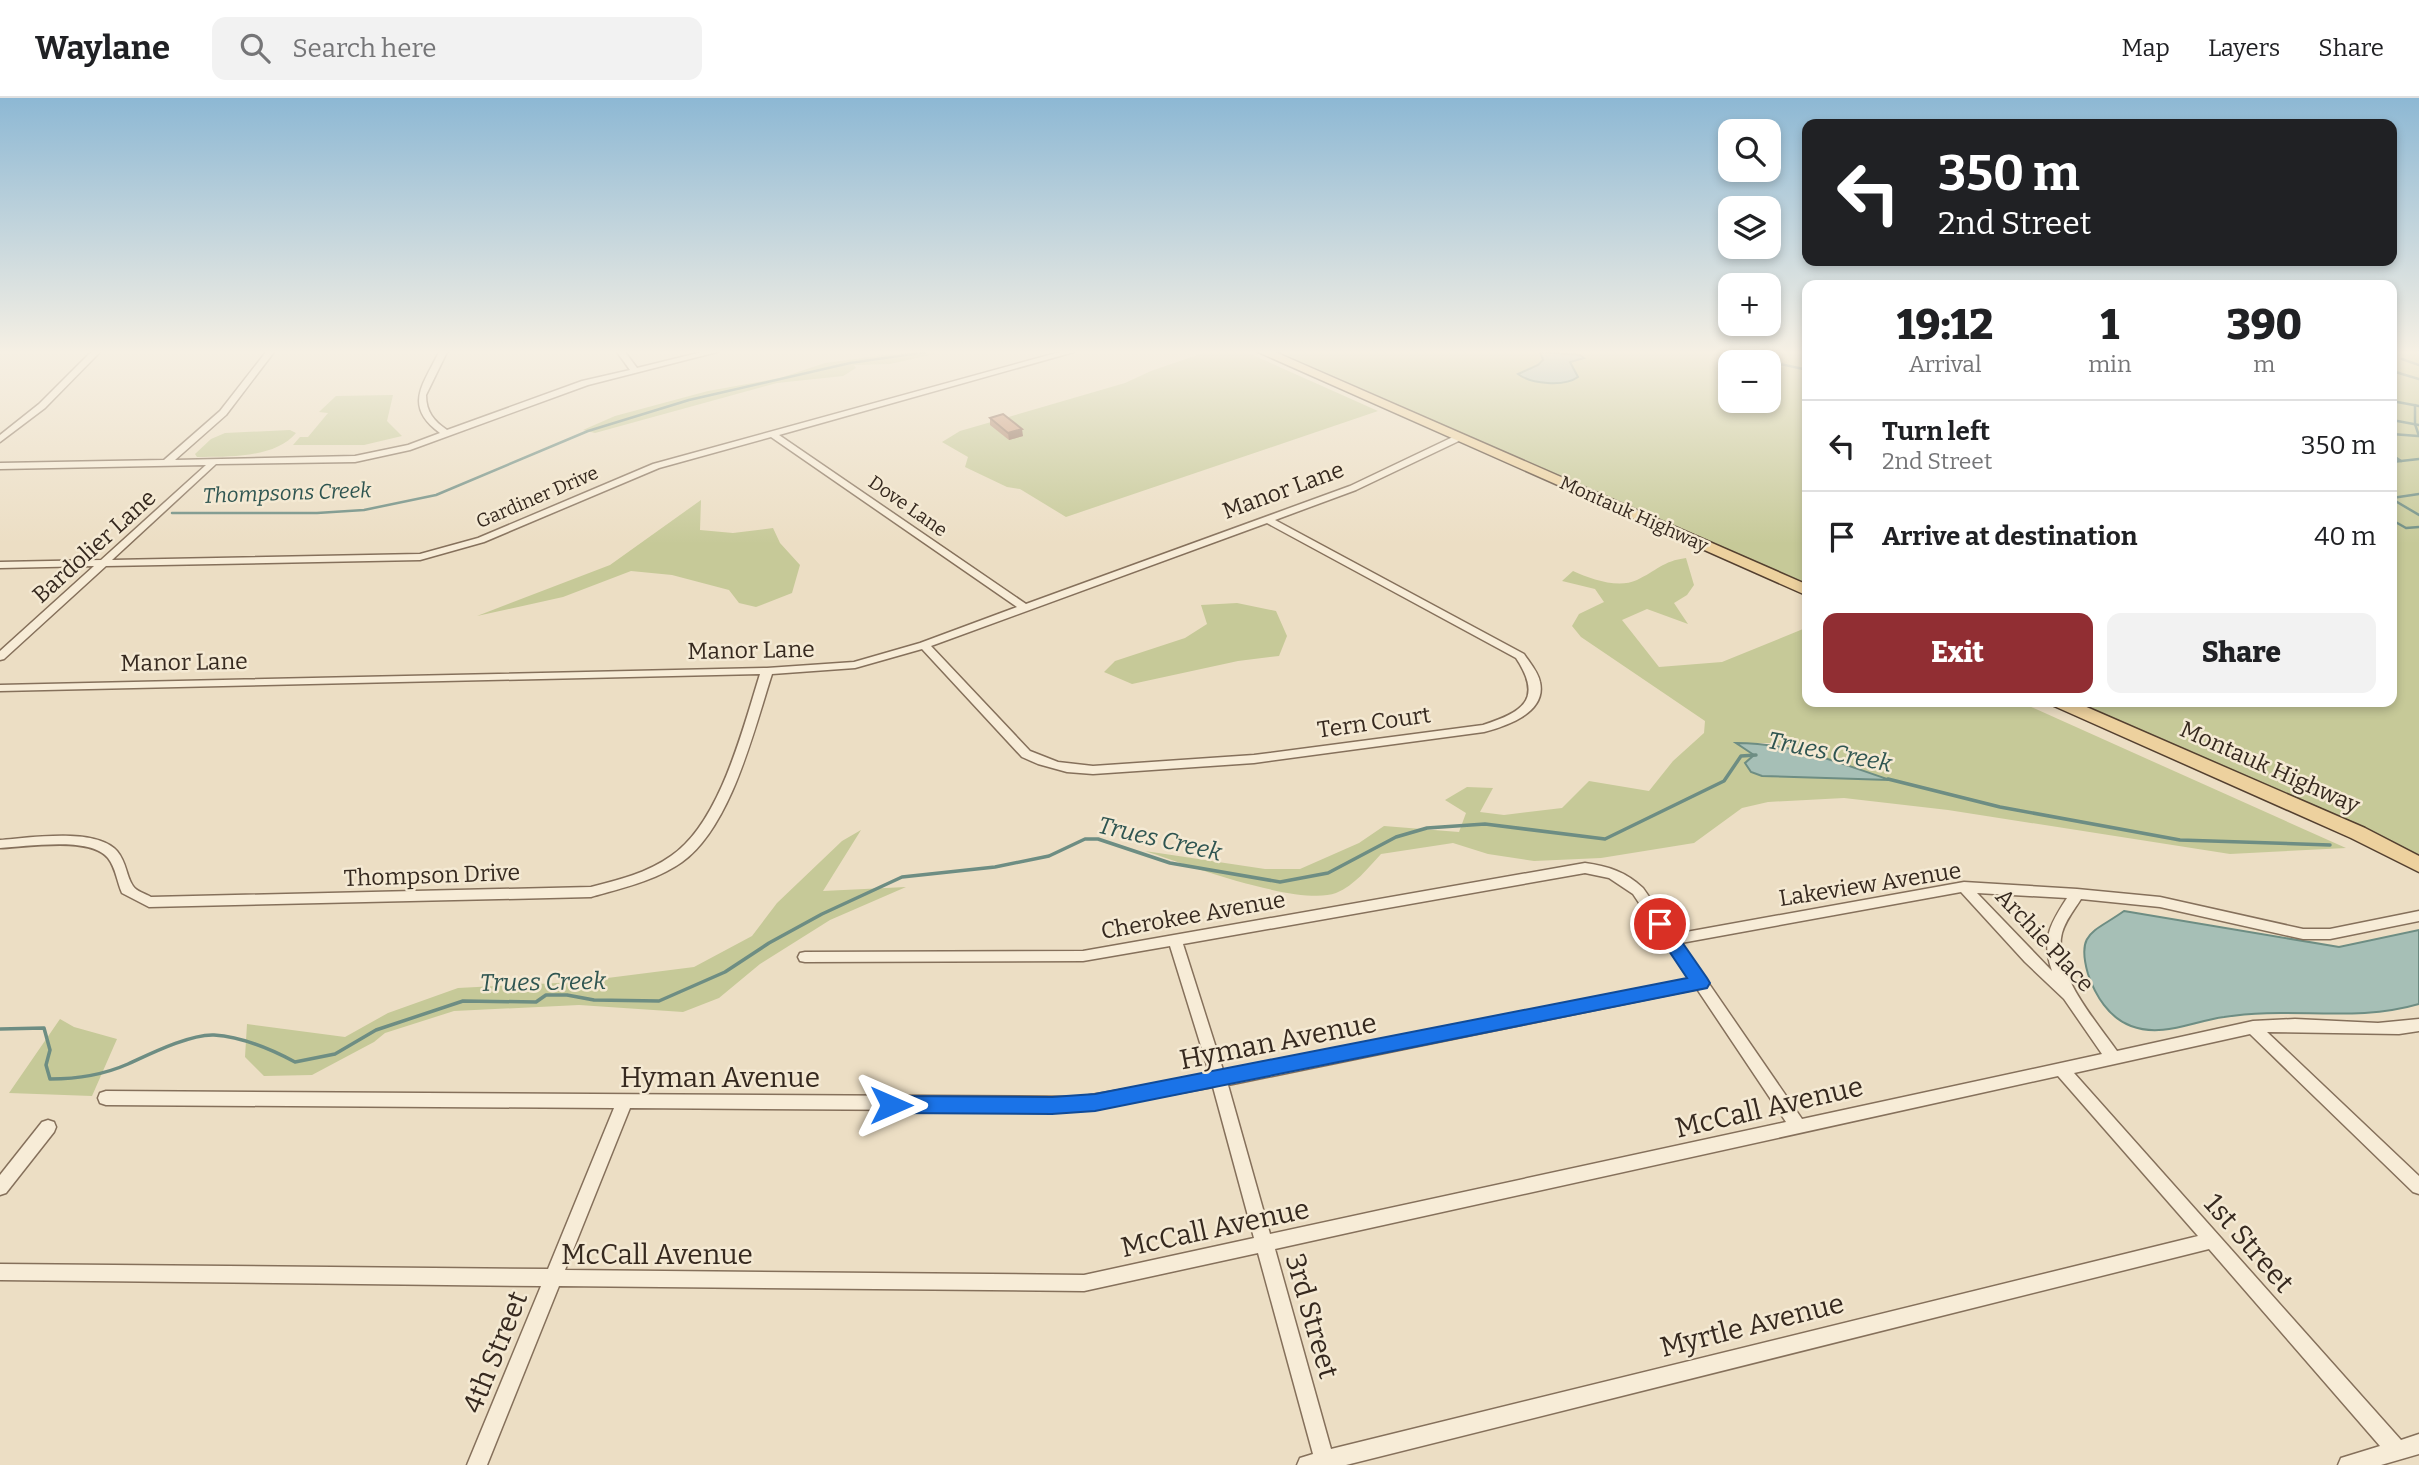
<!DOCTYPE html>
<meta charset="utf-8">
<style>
body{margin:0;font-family:Bitter,serif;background:#f2f2f2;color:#202124;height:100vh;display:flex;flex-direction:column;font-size:26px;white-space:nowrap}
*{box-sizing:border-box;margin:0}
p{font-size:23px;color:#757577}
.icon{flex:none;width:38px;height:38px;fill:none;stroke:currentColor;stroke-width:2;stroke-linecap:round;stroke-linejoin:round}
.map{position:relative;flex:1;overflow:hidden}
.details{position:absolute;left:1802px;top:182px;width:595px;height:427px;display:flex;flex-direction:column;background:#fff;border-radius:14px;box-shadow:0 4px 10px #0003}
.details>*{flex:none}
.top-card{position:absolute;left:1802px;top:21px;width:595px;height:147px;border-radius:14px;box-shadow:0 4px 10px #0003;background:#202124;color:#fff;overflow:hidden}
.controls{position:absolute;left:1718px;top:21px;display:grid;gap:14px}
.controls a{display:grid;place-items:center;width:63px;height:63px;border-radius:14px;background:#fff;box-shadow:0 4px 10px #0003;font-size:35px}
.pin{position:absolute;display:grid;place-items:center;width:60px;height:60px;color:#fff;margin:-30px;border:4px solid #fff;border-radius:50%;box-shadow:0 2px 7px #0007}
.me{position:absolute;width:77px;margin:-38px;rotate:90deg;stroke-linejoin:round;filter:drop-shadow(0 0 5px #0008)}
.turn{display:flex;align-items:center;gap:24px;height:147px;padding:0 21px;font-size:32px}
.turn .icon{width:91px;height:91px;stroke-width:2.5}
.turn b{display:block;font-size:49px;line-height:60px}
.eta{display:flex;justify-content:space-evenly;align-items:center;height:119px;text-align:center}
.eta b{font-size:42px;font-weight:800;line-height:49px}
.cta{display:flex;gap:14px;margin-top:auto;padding:14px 21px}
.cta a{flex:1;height:80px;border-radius:14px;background:#912e33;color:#fff;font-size:28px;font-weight:800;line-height:80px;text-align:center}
.cta a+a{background:#f2f2f2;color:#202124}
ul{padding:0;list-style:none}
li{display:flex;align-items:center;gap:21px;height:91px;padding:0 21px;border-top:2px solid #e0e0e0}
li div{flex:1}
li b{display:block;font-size:26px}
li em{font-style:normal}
header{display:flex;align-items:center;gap:42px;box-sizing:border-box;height:98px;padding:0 35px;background:#fff;border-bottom:2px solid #e0e0e0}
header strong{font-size:33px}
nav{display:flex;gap:38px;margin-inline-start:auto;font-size:24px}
.search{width:490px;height:63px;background:#f2f2f2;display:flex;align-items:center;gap:18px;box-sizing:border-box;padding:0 24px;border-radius:14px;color:#757577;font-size:26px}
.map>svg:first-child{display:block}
.green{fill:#c6c998;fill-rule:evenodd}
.water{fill:#a6bfb6;stroke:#6d8d83;stroke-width:2}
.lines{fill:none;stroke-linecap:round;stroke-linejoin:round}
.stream-far1{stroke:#6d8d83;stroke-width:2.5}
.stream{stroke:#6d8d83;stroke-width:3.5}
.street-casing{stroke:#85705b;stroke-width:3}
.primary-casing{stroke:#533f2f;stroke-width:3}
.street{fill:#f7ecd7;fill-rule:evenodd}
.primary{fill:#edd19e;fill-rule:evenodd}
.wall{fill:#ac836b}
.shaded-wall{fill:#8c6a57}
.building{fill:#c8987c;stroke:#8c6a57;stroke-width:2}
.route{fill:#1a73e8;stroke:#114b97;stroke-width:2}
.labels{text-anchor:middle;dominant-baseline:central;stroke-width:5;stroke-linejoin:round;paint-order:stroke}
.far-street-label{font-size:19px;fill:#36291f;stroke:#f4e9d3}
.far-water-label{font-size:21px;font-style:italic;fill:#2f5551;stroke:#f4e9d3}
.street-label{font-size:23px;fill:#36291f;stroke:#f4e9d3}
.water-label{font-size:24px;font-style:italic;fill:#2f5551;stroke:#f4e9d3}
.near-street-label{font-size:28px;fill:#36291f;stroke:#f4e9d3}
</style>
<header>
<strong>Waylane</strong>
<div class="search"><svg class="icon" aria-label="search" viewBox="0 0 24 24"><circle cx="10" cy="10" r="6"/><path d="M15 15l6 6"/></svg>Search here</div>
<nav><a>Map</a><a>Layers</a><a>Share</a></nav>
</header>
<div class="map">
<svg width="2419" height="1367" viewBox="0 0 2419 1367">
<rect width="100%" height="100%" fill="#ecdec4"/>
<g class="green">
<polygon points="907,254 943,254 890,266 854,267 856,270 843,278 777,285 595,335 583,332 615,318 708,293 780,280 825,265"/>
<polygon points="1206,254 1246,254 1378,313 1066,419 1020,391 1007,389 965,369 968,359 942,344 960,333 1125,285 1151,273"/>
<path d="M1264 254H1808V493ZM1731 264H1769V303H1731Z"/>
<polygon points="2392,254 2419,254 2419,767 2352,733 2060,604 2392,604"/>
<polygon points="393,297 387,323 402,338 364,347 293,347 300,339 308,339 328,315 319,314 336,298"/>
<path d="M290 332 296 335C276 360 227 359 197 359L195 356 211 341 225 335Z"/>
<polygon points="701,402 700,432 733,435 773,430 780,445 800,467 792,495 756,509 739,505 729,492 672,477 631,473 563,499 477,518 610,467"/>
<path d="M1686 460 1694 487 1687 497 1674 505 1688 526 1647 511 1622 522 1659 569 1722 564 1808 529V604H2020L2346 750 2230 756 1948 712 1844 700 1768 704 1742 710 1694 745 1601 760 1534 763 1488 756 1453 745 1381 756C1367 771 1355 787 1336 795 1299 809 1184 766 1145 753L1265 771H1300L1359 745 1384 728 1459 734 1466 715 1445 702 1467 689 1493 690 1480 714 1504 717 1562 710 1589 683 1649 693 1673 663 1704 635 1705 623 1581 539 1572 528 1579 516 1604 504 1595 491 1562 483 1573 473C1591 481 1618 491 1637 482 1656 473 1663 463 1686 460ZM1738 645H1771L1800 651 1887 681 1772 679 1750 661 1754 657Z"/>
<polygon points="1237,505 1276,513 1287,538 1279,558 1238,563 1132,586 1104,574 1115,563 1185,540 1207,526 1201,507"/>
<polygon points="861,732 823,793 906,789 830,822 760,866 719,900 683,914 579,907 454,913 385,935 374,944 312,977 264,978 245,959 247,926 345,939 388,915 458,890 576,884 694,869 752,838 777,805 842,743"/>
<polygon points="60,921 74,929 117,941 92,998 9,995"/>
</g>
<g class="water">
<path d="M1540 254 1580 257 1584 260 1570 264 1578 279C1564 289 1531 286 1518 276L1538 267 1543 262Z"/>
<path d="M1736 645C1793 645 1836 664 1890 682L1762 678 1751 674 1745 665 1754 657Z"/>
<path d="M2124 813 2339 849 2419 832V906C2355 925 2289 908 2224 919 2193 923 2162 940 2131 928 2109 920 2095 897 2088 876 2076 834 2093 835 2124 813Z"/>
</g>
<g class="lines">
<g class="stream-far1">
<polyline points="1746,254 1762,262 1808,272"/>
<polyline points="1726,260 1760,262"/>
<polyline points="2402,261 2419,267"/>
<polyline points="2392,273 2419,281"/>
<polyline points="2392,303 2419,308"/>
<polyline points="2415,307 2415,326 2419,338"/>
<polyline points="2392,322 2419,327"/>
<polyline points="2392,336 2418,338"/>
<polyline points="2392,357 2401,363"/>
<polyline points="2392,364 2419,361"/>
<polyline points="2392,400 2419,396"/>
<polyline points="2392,401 2419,417"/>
<polyline points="172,415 317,415 364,412 436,397 588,333 689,302 850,265 926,254"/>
<polyline points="2392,422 2406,430 2419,429"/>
</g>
<g class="stream">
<polyline points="1888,681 2000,709 2180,742 2330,747"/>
<path d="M0 931 44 930 50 952 46 967 50 981C77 981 103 977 128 966 150 956 190 936 214 937 242 939 271 951 295 964L335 956 376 932 463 903 536 904 546 897H567L594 902 659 903 725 874 769 845 822 816 902 779 995 769 1049 758 1085 741H1098L1170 765 1280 784 1328 775 1396 739 1427 730 1485 726 1605 741 1724 683 1741 658 1756 657"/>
</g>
<defs>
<g id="street">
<polygon points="91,254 100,254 45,310 0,344 0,337 39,306"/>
<path d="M266 254H274L226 317 175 362 355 358 408 347 440 335C403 308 423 287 439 254H447L426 297C426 314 434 323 447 332L582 283 630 272 617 254H625L637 270 702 254H717L588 287 410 352 355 364 216 366 112 462 420 456 478 440 653 366 1060 254H1074L779 337 1026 506 1350 388 1457 337H1463V341L1356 392 1275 422 1524 556C1530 565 1538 574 1540 584 1547 615 1506 628 1484 634L1254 665 1093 676 1067 674 1038 666 1022 659 922 551 855 570 772 576C754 632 731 729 682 764 655 783 622 790 591 799L149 809 122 795C117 784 116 770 108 760 90 738 26 749 0 750V742C29 740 96 729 117 753 127 765 126 778 133 788 136 793 146 796 151 799L591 789C619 782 647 775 671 758 720 725 743 630 760 576L0 593V587L767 570 854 564 920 545 1017 509 771 339 659 370 484 444 420 462 106 468 4 561 0 562V553L94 468 0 470V464L101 462 206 367 0 371V365L164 362 220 313ZM1267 425 1516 560C1544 602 1522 614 1483 627L1254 657 1093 668 1058 664 1030 653 931 548Z"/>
<path d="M1585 765C1608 768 1626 774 1643 790L1675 836 1964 784 2077 791 2160 799 2303 831H2330L2419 813V823L2330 841H2303L2160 809 2081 801C2074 812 2065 823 2062 835 2052 874 2096 923 2117 953L2253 923 2295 921 2378 925 2419 921V933L2399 936 2267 934 2419 1078V1096L2413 1094 2250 936 2074 975 2401 1342 2419 1336V1356L2381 1367H2338L2341 1360 2380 1348 2209 1151 1346 1367H1297L1300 1360 1313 1356 1258 1155 1084 1193 559 1188 487 1367H467L541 1188 0 1182V1166L548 1171 614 1010 106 1007 100 1005 98 1000 100 995 106 993 1079 999 1210 977 1170 848 1083 863 805 864 800 863 798 859 800 855 805 854 1083 853ZM1585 775 1609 780 1633 796 1690 881 1224 975 1183 846ZM1961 794 2025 864 2064 901 2102 956 1802 1021 1681 845ZM1977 795 2067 800C2050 826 2041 842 2052 873ZM1697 891 1786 1024 1270 1136 1228 987ZM2058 978 2198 1138 1331 1351 1275 1151ZM1213 989 1254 1140 1084 1177 565 1172 630 1010 1079 1013Z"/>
<polygon points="48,1022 54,1024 56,1029 54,1034 6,1095 0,1097 0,1077 42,1024"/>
</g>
<g id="primary">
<polygon points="1258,254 1275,254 1808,487 1808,498"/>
<polygon points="2051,604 2075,604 2365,730 2419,758 2419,774 2351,740 2054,608"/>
</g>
</defs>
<use href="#street" class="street-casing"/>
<use href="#primary" class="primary-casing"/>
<use href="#street" class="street"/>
<use href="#primary" class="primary"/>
</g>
<polygon class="wall" points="990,320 1023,338 1009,342 990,327"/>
<polygon class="shaded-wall" points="1022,331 1023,338 1009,342 1008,335"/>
<polygon class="building" points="1003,316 1022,331 1008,335 990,320"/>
<linearGradient id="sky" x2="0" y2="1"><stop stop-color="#8db8d4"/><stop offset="0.57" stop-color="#f6f0e4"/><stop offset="1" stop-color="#f6f0e4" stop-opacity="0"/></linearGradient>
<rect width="2419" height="446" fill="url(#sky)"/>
<polygon class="route" points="1660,819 1666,821 1707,880 1710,885 1707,890 1095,1013 1052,1016 891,1015 884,1013 881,1007 884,1001 891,998 1052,999 1095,996 1687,880 1651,826 1654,821"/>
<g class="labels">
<g class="far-street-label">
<text transform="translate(537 399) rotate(-23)">Gardiner Drive</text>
<text transform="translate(908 408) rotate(35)">Dove Lane</text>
<text transform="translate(1634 416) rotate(24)">Montauk Highway</text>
</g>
<g class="far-water-label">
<text transform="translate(287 395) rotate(-2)">Thompsons Creek</text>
</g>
<g class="street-label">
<text transform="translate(1283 392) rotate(-20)">Manor Lane</text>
<text transform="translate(94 448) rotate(-42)">Bardolier Lane</text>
<text transform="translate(751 552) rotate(-1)">Manor Lane</text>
<text transform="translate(184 564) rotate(-1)">Manor Lane</text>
<text transform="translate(1374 624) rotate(-8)">Tern Court</text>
<text transform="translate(2270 669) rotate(24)">Montauk Highway</text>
<text transform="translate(432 777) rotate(-2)">Thompson Drive</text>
<text transform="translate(1870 786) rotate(-9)">Lakeview Avenue</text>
<text transform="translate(1193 817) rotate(-10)">Cherokee Avenue</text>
<text transform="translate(2045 842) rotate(47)">Archie Place</text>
</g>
<g class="water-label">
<text transform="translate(1830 654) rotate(11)">Trues Creek</text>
<text transform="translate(1160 741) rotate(13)">Trues Creek</text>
<text transform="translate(543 884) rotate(-1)">Trues Creek</text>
</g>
<g class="near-street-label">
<text transform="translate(1278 943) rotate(-11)">Hyman Avenue</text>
<text x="720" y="979">Hyman Avenue</text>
<text transform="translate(1769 1009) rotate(-13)">McCall Avenue</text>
<text transform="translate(1215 1130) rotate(-12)">McCall Avenue</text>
<text transform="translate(2249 1145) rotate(49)">1st Street</text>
<text x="657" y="1156">McCall Avenue</text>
<text transform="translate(1312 1218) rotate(74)">3rd Street</text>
<text transform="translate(1752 1227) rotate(-14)">Myrtle Avenue</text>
<text transform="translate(495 1254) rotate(-68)">4th Street</text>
</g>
</g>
</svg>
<div class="controls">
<a><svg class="icon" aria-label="search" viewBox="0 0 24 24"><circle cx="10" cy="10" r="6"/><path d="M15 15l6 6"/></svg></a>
<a><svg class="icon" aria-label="layers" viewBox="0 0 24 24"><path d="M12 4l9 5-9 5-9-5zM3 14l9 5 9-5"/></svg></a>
<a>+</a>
<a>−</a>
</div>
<div class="pin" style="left:1660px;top:826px;background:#d93025"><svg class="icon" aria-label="arrive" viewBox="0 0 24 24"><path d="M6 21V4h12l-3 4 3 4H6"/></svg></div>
<svg class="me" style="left:891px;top:1007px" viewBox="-20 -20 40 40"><path d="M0-17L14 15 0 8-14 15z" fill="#1a73e8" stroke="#fff" stroke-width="4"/></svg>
<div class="top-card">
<div class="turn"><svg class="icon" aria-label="left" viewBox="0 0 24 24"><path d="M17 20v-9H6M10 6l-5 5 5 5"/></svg><div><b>350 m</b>2nd Street</div></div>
</div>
<section class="details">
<div class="eta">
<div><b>19:12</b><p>Arrival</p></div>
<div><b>1</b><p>min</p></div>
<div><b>390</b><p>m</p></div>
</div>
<ul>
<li><svg class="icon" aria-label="left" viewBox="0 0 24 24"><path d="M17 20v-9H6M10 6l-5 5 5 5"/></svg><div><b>Turn left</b><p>2nd Street</p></div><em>350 m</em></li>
<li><svg class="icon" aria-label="arrive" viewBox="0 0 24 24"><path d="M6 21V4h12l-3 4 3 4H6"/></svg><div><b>Arrive at destination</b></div><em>40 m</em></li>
</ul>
<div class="cta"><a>Exit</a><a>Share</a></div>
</section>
</div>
